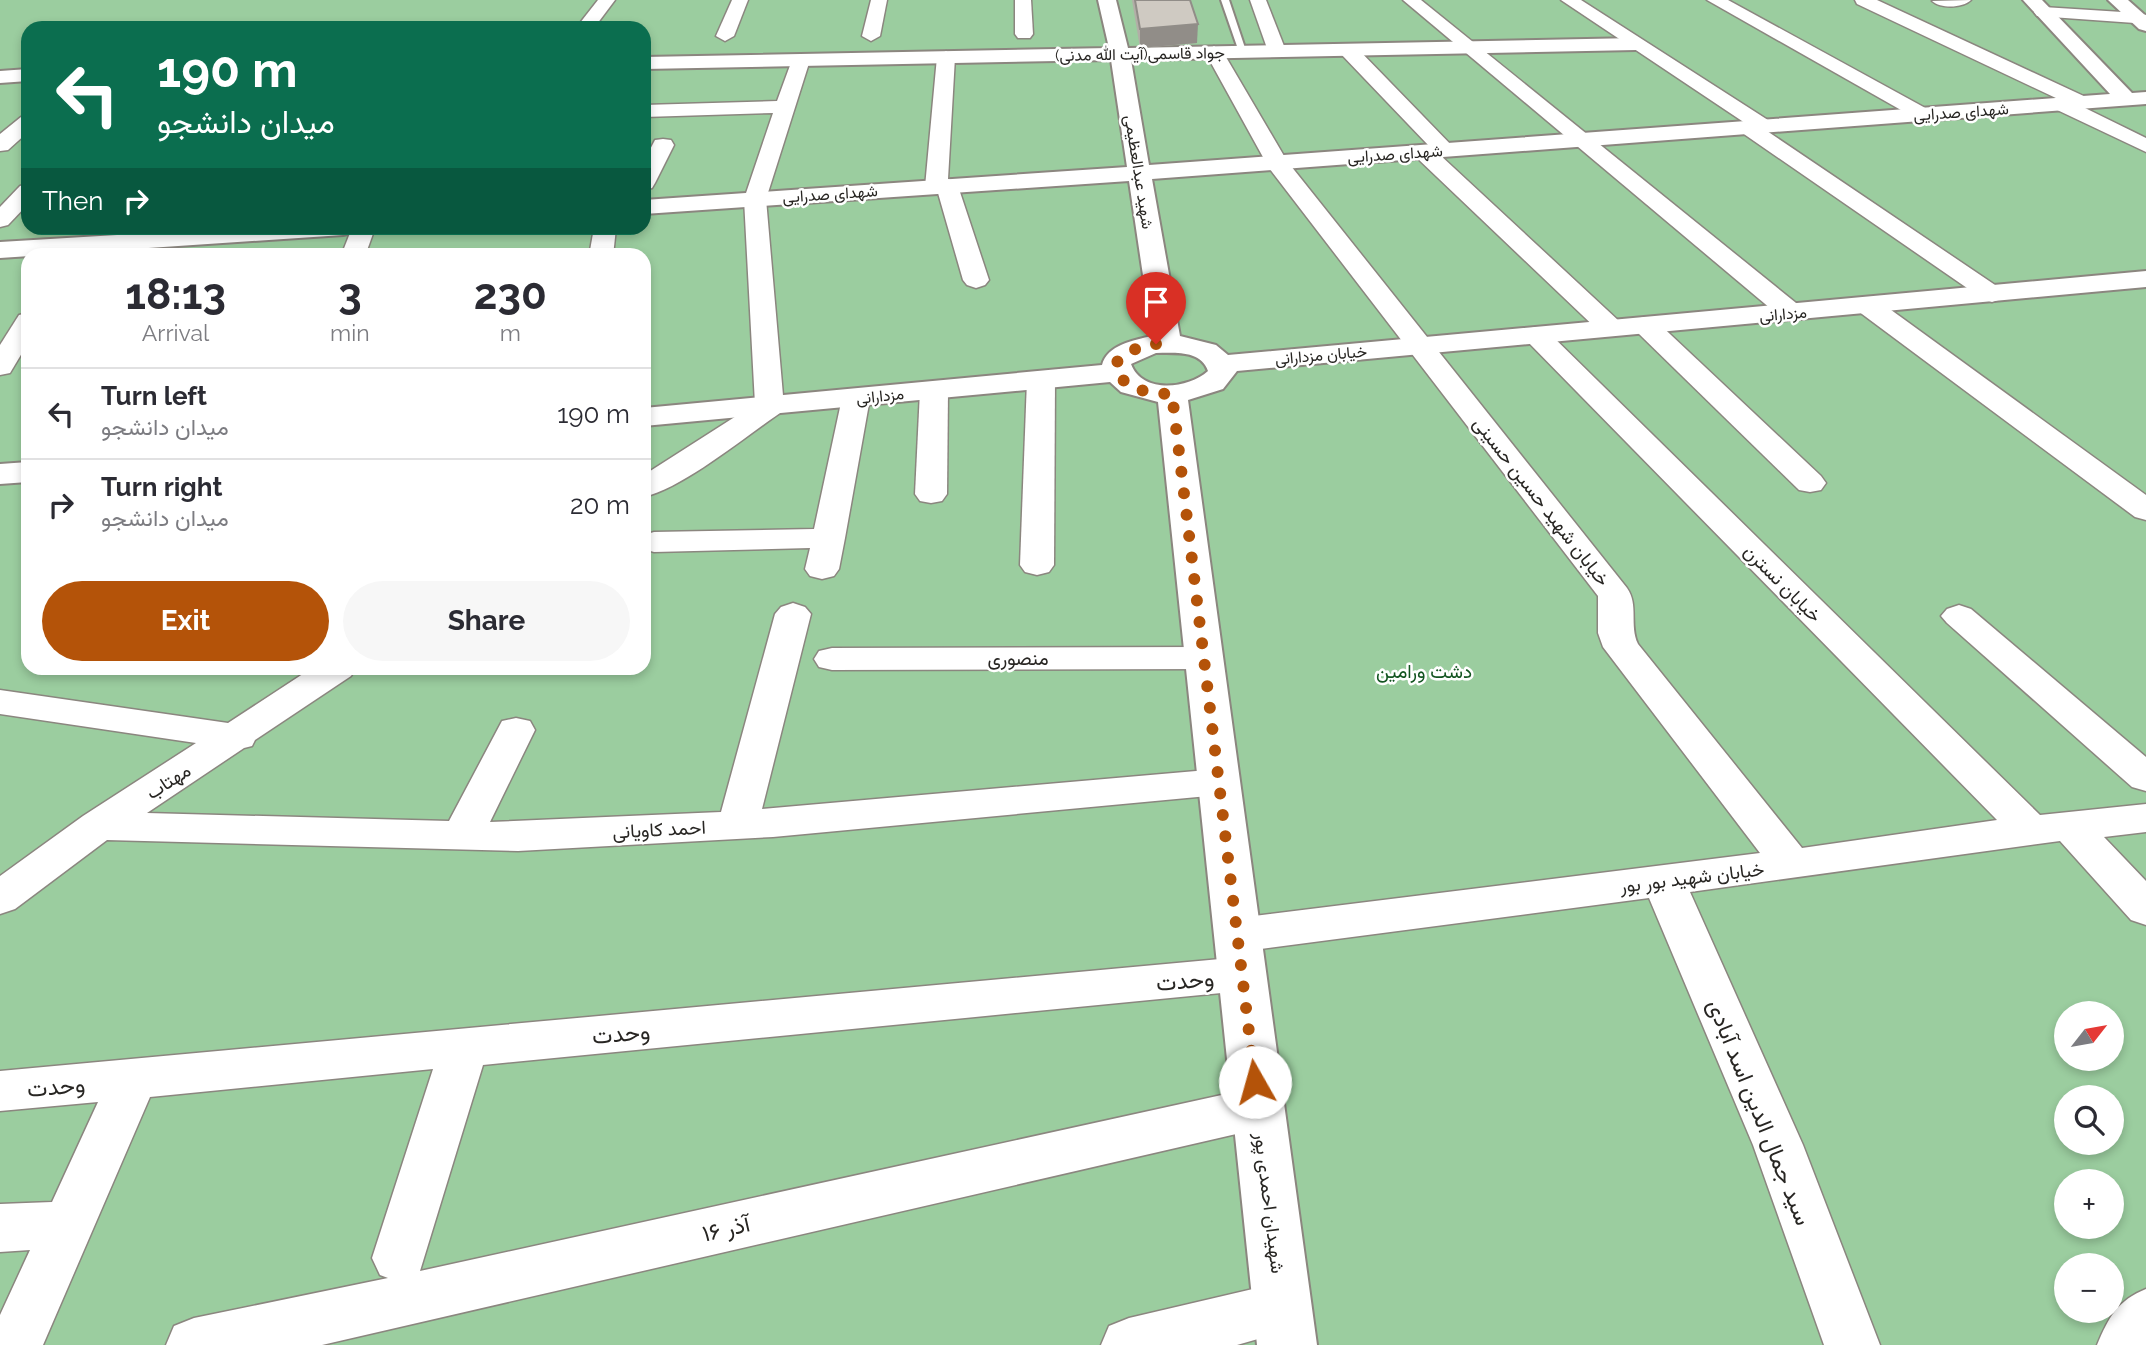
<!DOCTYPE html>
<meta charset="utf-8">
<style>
body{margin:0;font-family:Raleway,Vazirmatn,sans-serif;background:#f7f7f7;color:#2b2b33;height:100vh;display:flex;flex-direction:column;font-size:26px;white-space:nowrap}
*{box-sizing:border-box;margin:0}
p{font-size:23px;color:#7c7c81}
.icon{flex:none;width:38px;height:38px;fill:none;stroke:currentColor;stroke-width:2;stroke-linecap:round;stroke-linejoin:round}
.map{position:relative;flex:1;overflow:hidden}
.panel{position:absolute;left:21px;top:248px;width:630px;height:427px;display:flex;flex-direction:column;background:#fff;border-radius:21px;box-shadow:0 4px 10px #0003}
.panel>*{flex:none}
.hud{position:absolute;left:21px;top:21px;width:630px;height:214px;border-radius:21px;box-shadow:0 4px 10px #0003;background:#0b6e4f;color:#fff;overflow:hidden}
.needle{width:46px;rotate:59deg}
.tools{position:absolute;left:2054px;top:1001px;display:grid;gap:14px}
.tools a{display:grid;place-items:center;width:70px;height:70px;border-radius:50%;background:#fff;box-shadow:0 4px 10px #0003;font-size:35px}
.pin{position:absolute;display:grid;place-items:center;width:60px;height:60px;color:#fff;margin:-72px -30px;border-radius:50% 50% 50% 0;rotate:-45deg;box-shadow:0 0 7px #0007}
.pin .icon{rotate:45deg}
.me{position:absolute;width:77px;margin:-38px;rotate:353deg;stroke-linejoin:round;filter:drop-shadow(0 0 5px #0008)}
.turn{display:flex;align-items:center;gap:24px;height:147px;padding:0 21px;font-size:32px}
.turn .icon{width:91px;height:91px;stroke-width:2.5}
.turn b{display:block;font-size:49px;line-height:60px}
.then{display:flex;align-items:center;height:66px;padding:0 21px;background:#0003;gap:14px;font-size:26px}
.eta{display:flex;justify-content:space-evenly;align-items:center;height:119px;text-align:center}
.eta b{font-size:42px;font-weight:700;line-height:49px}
.action{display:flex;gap:14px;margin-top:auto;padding:14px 21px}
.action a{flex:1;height:80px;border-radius:42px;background:#b45309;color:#fff;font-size:28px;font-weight:700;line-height:80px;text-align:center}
.action a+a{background:#f7f7f7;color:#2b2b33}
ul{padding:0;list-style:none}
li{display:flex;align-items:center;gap:21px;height:91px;padding:0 21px;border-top:2px solid #e1e1e2}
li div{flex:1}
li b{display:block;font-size:26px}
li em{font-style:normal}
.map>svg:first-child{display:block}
.green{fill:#9bcd9f;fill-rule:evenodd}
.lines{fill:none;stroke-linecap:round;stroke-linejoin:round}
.lane-casing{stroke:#8b867f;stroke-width:4}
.street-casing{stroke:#8b867f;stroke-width:3}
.secondary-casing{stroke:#8b867f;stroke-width:4}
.lane{fill:#fff;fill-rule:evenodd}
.street{fill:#fff;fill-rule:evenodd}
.secondary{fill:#fff;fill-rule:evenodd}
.wall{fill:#b2aea7}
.shaded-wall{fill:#918d88}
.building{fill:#cfcac2;stroke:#918d88;stroke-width:2}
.route{stroke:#b45309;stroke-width:12;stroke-dasharray:0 21.6}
.labels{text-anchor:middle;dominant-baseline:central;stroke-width:5;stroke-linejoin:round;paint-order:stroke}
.far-street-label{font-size:16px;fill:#282623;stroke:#fff}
.street-label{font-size:19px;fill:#282623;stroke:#fff}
.park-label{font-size:19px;fill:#11541f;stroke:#fff}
.near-street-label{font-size:23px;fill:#282623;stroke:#fff}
</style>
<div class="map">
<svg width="2146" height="1345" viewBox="0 0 2146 1345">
<rect width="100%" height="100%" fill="#f3eee6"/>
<path class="green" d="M0 0H2146V1345H0ZM28 28H644V228H28ZM28 256H644V668H28ZM2067 1013H2112V1059H2067ZM2067 1097H2112V1143H2067ZM2067 1181H2112V1227H2067ZM2067 1265H2112V1311H2067Z"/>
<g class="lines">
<defs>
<polygon id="lane" points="1221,0 1229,0 1247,54 1239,52"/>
<g id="street">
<polygon points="598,0 615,0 594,28 576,28"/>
<polygon points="732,0 748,0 734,36 725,41 716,36"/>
<polygon points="871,0 887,0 880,36 871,41 862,36"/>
<polygon points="1015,0 1031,0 1033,34 1030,38 1018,38 1015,34"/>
<polygon points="1250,0 1266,0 1286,51 1284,55 1277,57 1268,51"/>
<polygon points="1403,0 1421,0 1801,307 1805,313 1801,319 1792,321 1783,319"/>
<polygon points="1561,0 1581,0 1771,122 1774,126 1767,131 2001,289 2005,294 2001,299 1992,302 1983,299 1741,132 1738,128 1745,123"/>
<polygon points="1707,0 1728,0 1929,110 1932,114 1929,118 1915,118"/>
<polygon points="1855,0 1877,0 2088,98 2091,102 2083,107 2146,138 2146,152 2053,108 2050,104 2058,99 1857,4"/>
<path d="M1971 0C1963 8 1941 9 1932 1Z"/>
<polygon points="2043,7 2138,13 2146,15 2146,26 2135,23 2037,16 2034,12"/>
<polygon points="1348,44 1355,46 1456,150 1453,155 1440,155 1620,322 1624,328 1620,334 1611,336 1602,334 1416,157 1413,152 1416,147 1430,147 1341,54 1339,50 1341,46"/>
<path d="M1214 46 1223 52 1287 161 1627 588C1639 605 1629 625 1638 644L1802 848 1997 820 1527 341 1523 335 1527 329 1536 327 1545 329 2040 815 2146 804V832L2104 837 2146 881V925L2131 920 2060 841 1690 892 1803 1145 1880 1345H1824L1753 1145 1649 898 1238 952 1222 947 1216 935 1222 923 1238 918 1760 853 1603 647 1598 633V596L1269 168 1205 52Z"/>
<polygon points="946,51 955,57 948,179 955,181 958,186 989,280 985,285 976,288 967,285 963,280 938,193 928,192 925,187 937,57"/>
<path d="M801 54 810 60 766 199 784 407 780 413C745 437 683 488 644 497V475L755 404 744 199 773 113 644 117V105L777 101 792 60Z"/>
<polygon points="28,115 28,132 8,150 0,151 0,134 21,117"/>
<polygon points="663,139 671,140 674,145 655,183 652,188 644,190 644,161 655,140"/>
<polygon points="28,184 28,204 8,225 0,227 0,207 20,186"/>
<polygon points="352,228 375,228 365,256 341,256"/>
<polygon points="594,228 616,228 613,256 589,256"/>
<polygon points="134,235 143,237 146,242 139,256 115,256 125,237"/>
<polygon points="1867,297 1876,299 2146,495 2146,520 2135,517 1858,311 1854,305 1858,299"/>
<polygon points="28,313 28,343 10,373 0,375 0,345 19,315"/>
<polygon points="1645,317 1654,319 1821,476 1826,483 1821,490 1810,492 1799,490 1636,331 1632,325 1636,319"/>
<polygon points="1041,372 1051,374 1055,380 1054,565 1049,572 1037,575 1025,572 1020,565 1027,380 1031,374"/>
<polygon points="934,382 944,385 948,391 947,494 942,501 931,503 920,501 915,494 920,391 924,385"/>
<polygon points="856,389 866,392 870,398 845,538 839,569 834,576 822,579 810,576 805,569 810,548 654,552 644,549 644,535 654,532 814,529 842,398 846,392"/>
<polygon points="793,603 805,607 811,614 762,809 1219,769 1233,773 1239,782 1233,791 1219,795 773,837 518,851 107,840 15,909 0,914 0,876 83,816 196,743 0,714 0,690 228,723 312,668 356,668 351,676 255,740 252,746 244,748 147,813 449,821 502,721 516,718 530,721 535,730 490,822 721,812 775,614 781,607"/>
<polygon points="1959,605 1971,609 2146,757 2146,791 2132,787 1947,623 1941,616 1947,609"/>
<polygon points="1204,647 1217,650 1222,658 1217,666 1204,669 832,670 819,667 814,659 819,651 832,648"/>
<polygon points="1242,957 1258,962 1265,974 1258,986 1242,991 483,1065 420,1271 1258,1087 1276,1093 1283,1108 1276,1123 1258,1129 322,1345 166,1345 174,1326 194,1318 388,1278 380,1275 372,1258 433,1069 150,1097 43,1345 0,1345 0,1315 30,1250 0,1252 0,1204 52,1202 98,1102 0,1111 0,1071"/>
<polygon points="1283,1282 1303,1290 1311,1308 1303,1326 1237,1345 1101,1345 1109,1326 1129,1318"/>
<path d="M2146 1289V1345H2097C2108 1318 2118 1300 2146 1289Z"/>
</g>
<g id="secondary">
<path d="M1098 0H1116L1128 48 1636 38 1646 44 1636 50 1131 60 1149 165 2110 94 2023 0H2042L2132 93 2146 92V104L1152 179 1180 336 1216 345 1228 355 2146 271V287L1237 371 1223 389 1188 400 1317 1345H1257L1158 402 1121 392 1110 382 644 426V408L1102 365C1107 345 1134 340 1152 336L1129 181 644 214V200L1127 167 1111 60 644 69V57L1109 48ZM1156 353C1174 353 1201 350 1208 371 1188 389 1142 394 1131 364Z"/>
<polygon points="2108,0 2128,0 2146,16 2146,31 2139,29"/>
<polygon points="28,69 28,81 0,83 0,71"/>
<polygon points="234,228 355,228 352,233 343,235 0,258 0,242"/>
<polygon points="28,462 28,482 0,484 0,464"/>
</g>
</defs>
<use href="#lane" class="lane-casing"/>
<use href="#street" class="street-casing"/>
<use href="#secondary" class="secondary-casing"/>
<use href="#lane" class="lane"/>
<use href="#street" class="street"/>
<use href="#secondary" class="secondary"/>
</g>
<polygon class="wall" points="1132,0 1190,0 1197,43 1140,48"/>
<polygon class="shaded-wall" points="1198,24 1197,43 1140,48 1140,29"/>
<polygon class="building" points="1135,0 1190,0 1198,24 1140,29"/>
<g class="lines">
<path class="route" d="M1156 344C1140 347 1127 350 1116 363 1117 389 1150 394 1172 394L1255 1082"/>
</g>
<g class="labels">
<g class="far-street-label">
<text transform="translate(1140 54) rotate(-1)">جواد قاسمی(آیت الله مدنی)</text>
<text transform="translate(1961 112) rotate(-4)">شهدای صدرایی</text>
<text transform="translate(1395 154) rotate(-4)">شهدای صدرایی</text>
<text transform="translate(1139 172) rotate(81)">شهید عبدالعظیمی</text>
<text transform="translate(830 194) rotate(-4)">شهدای صدرایی</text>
<text transform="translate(1783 314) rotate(-5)">مزدارانی</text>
<text transform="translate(1321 355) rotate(-5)">خیابان مزدارانی</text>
<text transform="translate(880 396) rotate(-6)">مزدارانی</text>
</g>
<g class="street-label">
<text transform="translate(1542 501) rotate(52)">خیابان شهید حسین حسینی</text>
<text transform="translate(1783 583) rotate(45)">خیابان نسترن</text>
<text x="1018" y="658">منصوری</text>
<text transform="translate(168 781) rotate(-33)">مهتاب</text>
<text transform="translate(659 829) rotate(-3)">احمد کاویانی</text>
<text transform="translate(1692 877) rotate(-7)">خیابان شهید بور بور</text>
<text transform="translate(1270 1203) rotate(83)">شهیدان احمدی پور</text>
</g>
<g class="park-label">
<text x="1424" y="671">دشت ورامین</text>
</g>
<g class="near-street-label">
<text transform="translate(1185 980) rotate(-5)">وحدت</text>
<text transform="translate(621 1033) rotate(-5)">وحدت</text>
<text transform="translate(56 1086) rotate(-5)">وحدت</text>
<text transform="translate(1760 1112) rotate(68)">سید جمال الدین اسد آبادی</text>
<text transform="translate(726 1228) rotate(-13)">۱۶ آذر</text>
</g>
</g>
</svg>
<div class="tools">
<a><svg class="needle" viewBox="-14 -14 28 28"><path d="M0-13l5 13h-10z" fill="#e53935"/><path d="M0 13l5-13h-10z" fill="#7c7c81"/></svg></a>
<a><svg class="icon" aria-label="search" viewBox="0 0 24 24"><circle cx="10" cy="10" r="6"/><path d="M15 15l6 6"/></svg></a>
<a>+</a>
<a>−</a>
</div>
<div class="pin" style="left:1156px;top:344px;background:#d93025"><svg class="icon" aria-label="arrive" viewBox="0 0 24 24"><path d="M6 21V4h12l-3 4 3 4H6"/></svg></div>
<svg class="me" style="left:1255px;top:1082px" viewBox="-20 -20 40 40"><circle r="19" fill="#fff"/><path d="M0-13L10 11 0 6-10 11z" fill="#b45309"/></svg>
<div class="hud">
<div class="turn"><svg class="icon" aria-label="left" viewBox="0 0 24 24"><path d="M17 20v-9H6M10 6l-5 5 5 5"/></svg><div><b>190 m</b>میدان دانشجو</div></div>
<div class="then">Then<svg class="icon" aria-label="right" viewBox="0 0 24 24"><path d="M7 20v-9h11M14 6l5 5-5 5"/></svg></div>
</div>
<section class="panel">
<div class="eta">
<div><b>18:13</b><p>Arrival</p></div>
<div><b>3</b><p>min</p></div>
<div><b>230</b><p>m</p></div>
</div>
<ul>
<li><svg class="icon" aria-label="left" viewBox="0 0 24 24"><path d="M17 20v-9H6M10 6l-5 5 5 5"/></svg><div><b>Turn left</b><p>میدان دانشجو</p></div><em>190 m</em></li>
<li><svg class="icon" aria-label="right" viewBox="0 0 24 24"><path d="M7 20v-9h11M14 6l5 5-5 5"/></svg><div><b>Turn right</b><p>میدان دانشجو</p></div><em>20 m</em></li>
</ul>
<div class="action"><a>Exit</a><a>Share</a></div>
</section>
</div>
